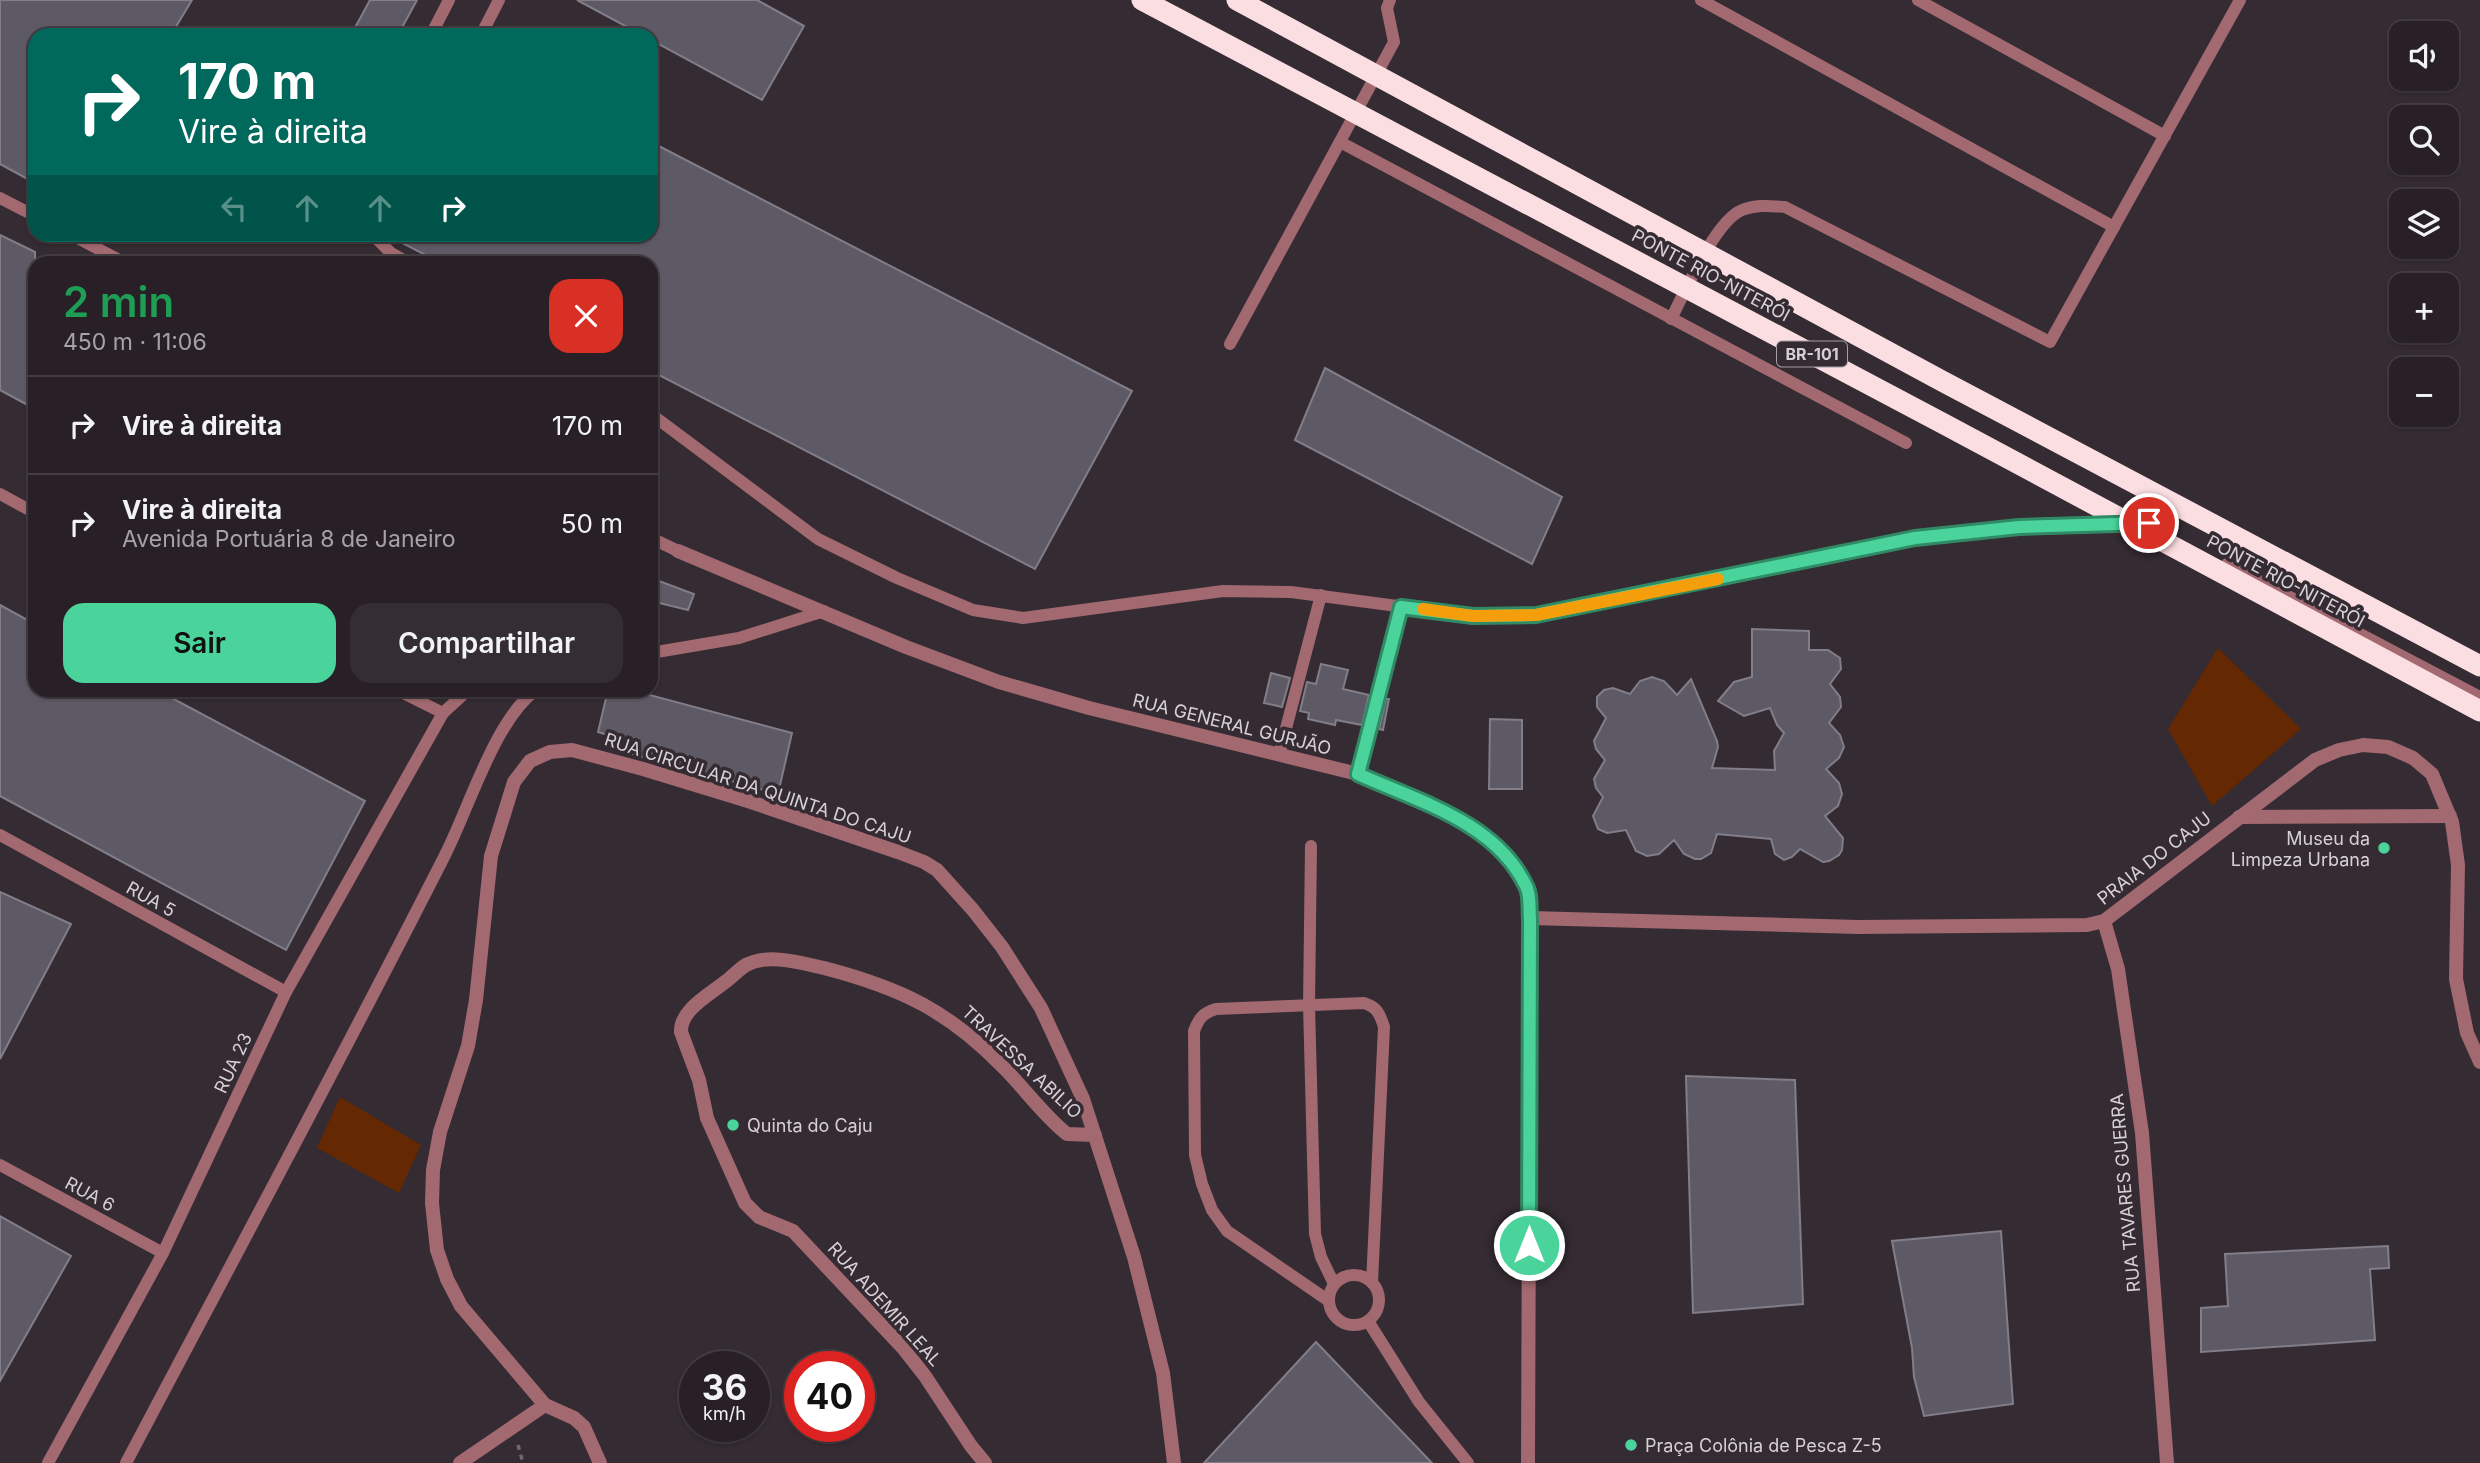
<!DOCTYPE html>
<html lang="pt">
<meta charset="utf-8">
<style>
body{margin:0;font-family:Inter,sans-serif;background:#342d32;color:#f1f3f6;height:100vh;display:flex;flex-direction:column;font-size:26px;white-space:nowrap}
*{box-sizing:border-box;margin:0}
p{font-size:23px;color:#a5a3a7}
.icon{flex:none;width:38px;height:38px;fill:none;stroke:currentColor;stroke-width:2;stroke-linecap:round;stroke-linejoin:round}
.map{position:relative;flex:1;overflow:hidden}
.drawer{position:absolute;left:28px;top:256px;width:630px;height:441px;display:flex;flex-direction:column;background:#282026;border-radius:21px;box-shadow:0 2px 5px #0004,0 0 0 2px #443e43}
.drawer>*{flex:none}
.guide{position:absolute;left:28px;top:28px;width:630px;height:214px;border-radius:21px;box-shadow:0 2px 5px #0004,0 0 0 2px #443e43;background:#00695c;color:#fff;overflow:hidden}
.fabs{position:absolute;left:2389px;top:21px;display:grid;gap:14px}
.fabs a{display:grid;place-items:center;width:70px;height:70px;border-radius:14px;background:#282026;box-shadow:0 2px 5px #0004,0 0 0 2px #443e43;font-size:35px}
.speed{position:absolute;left:679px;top:1351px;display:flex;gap:14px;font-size:35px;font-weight:700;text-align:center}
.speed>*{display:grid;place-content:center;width:91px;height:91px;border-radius:50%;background:#282026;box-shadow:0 2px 5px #0004,0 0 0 2px #443e43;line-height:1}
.speed small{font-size:18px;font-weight:400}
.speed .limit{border:10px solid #d22;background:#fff;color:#111}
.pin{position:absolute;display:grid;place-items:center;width:60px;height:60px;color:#fff;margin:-30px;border:4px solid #fff;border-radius:50%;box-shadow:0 2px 7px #0007}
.me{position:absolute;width:77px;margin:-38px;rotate:0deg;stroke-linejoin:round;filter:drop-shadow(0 0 5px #0008)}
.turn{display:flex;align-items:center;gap:24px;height:147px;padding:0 35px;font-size:32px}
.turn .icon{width:91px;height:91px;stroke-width:2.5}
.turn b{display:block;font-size:49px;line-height:60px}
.lanes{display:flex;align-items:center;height:66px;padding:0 35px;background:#0003;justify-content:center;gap:35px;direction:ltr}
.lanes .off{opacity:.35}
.round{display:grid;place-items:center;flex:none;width:74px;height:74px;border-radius:21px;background:#342d32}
.overview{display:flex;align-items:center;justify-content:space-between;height:119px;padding:0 35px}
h1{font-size:42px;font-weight:600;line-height:52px;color:#1e9e55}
.primary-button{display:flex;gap:14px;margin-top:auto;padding:14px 35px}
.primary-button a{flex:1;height:80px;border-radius:21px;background:#4ad49c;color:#111;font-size:28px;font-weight:600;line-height:80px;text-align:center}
.primary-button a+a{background:#342d32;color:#f1f3f6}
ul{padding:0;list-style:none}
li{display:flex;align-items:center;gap:21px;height:98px;padding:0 35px;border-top:2px solid #443e43}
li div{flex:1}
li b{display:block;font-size:26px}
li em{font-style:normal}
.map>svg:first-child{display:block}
.green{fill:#642802}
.building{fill:#5e5a65;stroke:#817d89;stroke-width:2}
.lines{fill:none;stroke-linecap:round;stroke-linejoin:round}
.path{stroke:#70686e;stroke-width:3.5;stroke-dasharray:5 5;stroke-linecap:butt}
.service{stroke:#a26970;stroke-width:12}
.pedestrian{stroke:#a26970;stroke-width:14}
.minor{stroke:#a26970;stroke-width:14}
.tertiary{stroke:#a26970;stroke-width:14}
.motorway-bridge{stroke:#fbdee1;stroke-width:21}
.route-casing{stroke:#308a65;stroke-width:18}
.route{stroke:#4ad49c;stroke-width:12}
.slow{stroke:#f59e0b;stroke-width:12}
.poi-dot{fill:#4ad49c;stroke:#352b32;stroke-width:2.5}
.labels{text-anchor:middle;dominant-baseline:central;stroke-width:7;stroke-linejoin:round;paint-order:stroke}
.shield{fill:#352b32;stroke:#a69fa4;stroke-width:2}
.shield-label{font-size:16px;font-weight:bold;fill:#d7d1d5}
.street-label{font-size:18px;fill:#d7d1d5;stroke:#352b32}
.poi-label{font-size:18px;fill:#d7d1d5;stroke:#352b32;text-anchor:start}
</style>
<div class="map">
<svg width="2480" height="1463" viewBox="0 0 2480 1463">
<rect width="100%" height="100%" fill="#352b32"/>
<g class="green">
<polygon points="2218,648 2301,729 2212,806 2168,729"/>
<polygon points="340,1097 421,1145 399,1193 317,1148"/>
</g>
<g class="building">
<polygon points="0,0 192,0 171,35 35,35 35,183 0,164"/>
<polygon points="370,0 417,0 398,35 351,35"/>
<polygon points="577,0 757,0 804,26 762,100 651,40 651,35 642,35"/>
<polygon points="651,142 1132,391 1035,569 651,371 651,262 439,262 385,234 651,234"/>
<polygon points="0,235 35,252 35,409 0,390"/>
<polygon points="1325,368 1562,497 1532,564 1295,440"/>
<polygon points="651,578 694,594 688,610 651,601"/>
<polygon points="0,605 35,624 35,690 157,690 365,801 286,950 0,796"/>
<polygon points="1752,629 1809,631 1809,650 1828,650 1840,658 1841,669 1830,684 1840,697 1841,707 1829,723 1840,735 1844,747 1839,758 1826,769 1839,783 1842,794 1838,806 1825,816 1843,838 1842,850 1839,855 1829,861 1823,862 1800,849 1792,857 1784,860 1775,854 1771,839 1717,834 1711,853 1701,859 1695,859 1684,854 1674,840 1659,854 1647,856 1636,851 1626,830 1607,833 1598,829 1593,816 1603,797 1596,788 1594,779 1605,760 1596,749 1594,741 1606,718 1597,707 1597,697 1604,690 1613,688 1630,694 1640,681 1652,677 1664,681 1677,695 1691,679 1717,741 1718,747 1712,768 1775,770 1774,751 1784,733 1777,725 1770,708 1744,716 1718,701 1734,682 1752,677"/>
<polygon points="1321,664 1348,670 1343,689 1369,695 1362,725 1336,720 1335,725 1308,719 1309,713 1300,711 1307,682 1316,684"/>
<polygon points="1271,673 1290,678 1282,707 1264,703"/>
<polygon points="608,690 631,690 792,733 778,794 611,748 614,737 598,732"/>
<polygon points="1386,699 1389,699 1383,730 1379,729"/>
<polygon points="1490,719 1522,720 1522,789 1489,789"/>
<polygon points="0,892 71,924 0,1059"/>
<polygon points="1686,1076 1795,1080 1803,1304 1693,1313"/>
<polygon points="0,1216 71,1256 0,1381"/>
<polygon points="2001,1231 2013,1404 1924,1416 1914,1377 1912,1348 1892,1241"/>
<polygon points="2388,1246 2389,1268 2370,1269 2375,1340 2201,1352 2201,1308 2228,1306 2225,1254"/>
<polygon points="1316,1342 1432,1463 1204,1463"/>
</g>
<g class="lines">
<polyline class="path" points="518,1445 523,1463"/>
<g class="service">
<polyline points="1701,0 2114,227"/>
<polyline points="1918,0 2165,136"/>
<polyline points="431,35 449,0"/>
<polyline points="481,35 499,0"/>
<polyline points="1340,142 1906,443"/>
<polyline points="0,198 35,216"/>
<polyline points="70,234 123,262"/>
<polyline points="372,234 391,253 407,262"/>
<path d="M1671 319C1685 292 1715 221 1742 210 1756 204 1770 206 1785 207L2050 342 2240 0"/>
<polyline points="1230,344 1394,42 1387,8 1390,0"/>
<polyline points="651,414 818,539 897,578 973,610 1023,618 1223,591 1291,592 1473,616 1536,615 1915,538 2019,527 2125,524"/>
<polyline points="0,494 35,513"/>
<polyline points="651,538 678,551"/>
<polyline points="2227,564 2480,697"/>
<polyline points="651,653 739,638 824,611"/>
<polyline points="397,690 443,713"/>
<polyline points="1279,755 1321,595"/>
<polyline points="1358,774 1401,607"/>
<polyline points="0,835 286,992"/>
<polyline points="1311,846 1309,1005 1315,1234 1321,1257 1334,1284"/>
<polyline points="0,1165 163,1253"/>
<circle cx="1354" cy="1300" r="25"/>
<path d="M1329 1301 1227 1231 1212 1210 1202 1184 1195 1155 1194 1031C1199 1018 1203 1013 1216 1009L1364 1003C1377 1007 1380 1014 1384 1027L1372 1283"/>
<polyline points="1368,1321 1419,1402 1468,1463"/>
<polyline points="48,1463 163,1253 286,992 443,713 468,690"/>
<path d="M126 1463C232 1262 340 1062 443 859 468 812 494 720 536 690"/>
</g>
<polyline class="pedestrian" points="2239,817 2450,816"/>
<g class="minor">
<polyline points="678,551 906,647 999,682 1089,708 1358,774 1467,823 1492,843 1510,863 1528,888 1530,918"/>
<polyline points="2104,921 2118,969 2142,1133 2167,1463"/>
<polyline points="460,1463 545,1405"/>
<polyline points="600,1463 584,1427 574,1418 545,1405 461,1306 447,1279 437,1250 432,1203 433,1170 440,1132 468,1046 476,1000 491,856 514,782 530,761 550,752 572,750 643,769 748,801 898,852 924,862 937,870 973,910 1002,947 1041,1008 1083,1099 1134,1257 1163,1373 1174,1463"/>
<path d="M985 1463 971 1446 925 1376 903 1348 793 1231 759 1217 745 1203 707 1118 699 1080 681 1032C680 1010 709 995 725 982 732 977 738 970 746 965 768 953 801 963 824 968 901 988 949 1011 1004 1068 1025 1089 1044 1116 1067 1134L1095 1135"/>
</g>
<polyline class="tertiary" points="1528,1463 1530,918 1858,927 2087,925 2104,921 2315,760 2339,750 2363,745 2388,747 2413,758 2432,774 2452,822 2458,865 2456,979 2467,1033 2480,1062"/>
<g class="motorway-bridge">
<polyline points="1142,0 1944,424 2480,711"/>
<polyline points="1237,0 1942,381 2480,666"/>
</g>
</g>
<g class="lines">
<defs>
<path id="route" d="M1529 1245 1530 919C1529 909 1531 895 1526 886 1496 822 1417 801 1358 774L1401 607 1473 616 1536 615 1915 538 2019 527 2149 523"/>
</defs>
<use href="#route" class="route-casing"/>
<use href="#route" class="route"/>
<polyline class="slow" points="1423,609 1473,616 1536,615 1718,579"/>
</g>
<g class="poi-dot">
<circle cx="2384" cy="848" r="7"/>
<circle cx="733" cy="1125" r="7"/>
<circle cx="1631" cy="1445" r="7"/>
</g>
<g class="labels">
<rect class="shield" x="1777" y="341.5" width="70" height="25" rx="5"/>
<g class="shield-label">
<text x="1812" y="354">BR-101</text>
</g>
<g class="street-label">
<text transform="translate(1711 275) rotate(28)">PONTE RIO-NITERÓI</text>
<text transform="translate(2286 581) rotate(28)">PONTE RIO-NITERÓI</text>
<text transform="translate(1232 724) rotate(14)">RUA GENERAL GURJÃO</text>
<text transform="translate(758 788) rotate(18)">RUA CIRCULAR DA QUINTA DO CAJU</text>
<text transform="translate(2154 858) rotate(-38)">PRAIA DO CAJU</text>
<text transform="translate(151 899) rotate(29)">RUA 5</text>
<text transform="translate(1022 1062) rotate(43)">TRAVESSA ABILIO</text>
<text transform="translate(233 1063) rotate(-65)">RUA 23</text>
<text transform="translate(2125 1193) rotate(-95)">RUA TAVARES GUERRA</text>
<text transform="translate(90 1194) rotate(28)">RUA 6</text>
<text transform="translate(885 1304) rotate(48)">RUA ADEMIR LEAL</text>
</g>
<g class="poi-label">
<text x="2370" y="838" text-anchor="end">Museu da<tspan x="2370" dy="21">Limpeza Urbana</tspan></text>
<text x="747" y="1125">Quinta do Caju</text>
<text x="1645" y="1445">Praça Colônia de Pesca Z-5</text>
</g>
</g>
</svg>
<div class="fabs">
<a><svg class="icon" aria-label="sound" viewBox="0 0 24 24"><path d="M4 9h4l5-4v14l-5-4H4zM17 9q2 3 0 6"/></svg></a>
<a><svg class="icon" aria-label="search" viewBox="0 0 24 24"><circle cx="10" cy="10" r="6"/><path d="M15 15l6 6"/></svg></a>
<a><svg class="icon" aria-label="layers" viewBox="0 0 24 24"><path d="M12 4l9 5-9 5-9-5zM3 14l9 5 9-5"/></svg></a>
<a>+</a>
<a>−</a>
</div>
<div class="speed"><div>36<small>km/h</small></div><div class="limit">40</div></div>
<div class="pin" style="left:2149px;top:523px;background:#d93025"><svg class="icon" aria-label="arrive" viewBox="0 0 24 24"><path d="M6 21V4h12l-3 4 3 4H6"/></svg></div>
<svg class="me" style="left:1529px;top:1245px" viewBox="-20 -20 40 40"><circle r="17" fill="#4ad49c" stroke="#fff" stroke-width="3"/><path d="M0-11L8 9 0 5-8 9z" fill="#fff"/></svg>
<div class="guide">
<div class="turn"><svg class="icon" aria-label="right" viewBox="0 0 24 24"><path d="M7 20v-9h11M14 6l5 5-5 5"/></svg><div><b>170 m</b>Vire à direita</div></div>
<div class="lanes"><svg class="icon off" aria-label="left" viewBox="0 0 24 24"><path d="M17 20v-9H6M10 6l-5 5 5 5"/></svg><svg class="icon off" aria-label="ahead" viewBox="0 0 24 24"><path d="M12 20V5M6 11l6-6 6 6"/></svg><svg class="icon off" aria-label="ahead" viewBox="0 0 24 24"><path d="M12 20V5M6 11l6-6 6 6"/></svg><svg class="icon" aria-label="right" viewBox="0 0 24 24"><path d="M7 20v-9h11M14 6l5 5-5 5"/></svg></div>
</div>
<section class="drawer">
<div class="overview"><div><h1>2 min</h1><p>450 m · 11:06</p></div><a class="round" style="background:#d93025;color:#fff"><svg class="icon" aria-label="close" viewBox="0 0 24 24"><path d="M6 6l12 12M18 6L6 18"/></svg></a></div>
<ul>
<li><svg class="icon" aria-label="right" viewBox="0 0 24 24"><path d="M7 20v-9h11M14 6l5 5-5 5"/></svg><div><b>Vire à direita</b></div><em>170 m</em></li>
<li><svg class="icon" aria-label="right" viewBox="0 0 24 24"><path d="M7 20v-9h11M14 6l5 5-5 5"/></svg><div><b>Vire à direita</b><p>Avenida Portuária 8 de Janeiro</p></div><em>50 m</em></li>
</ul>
<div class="primary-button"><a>Sair</a><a>Compartilhar</a></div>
</section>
</div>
